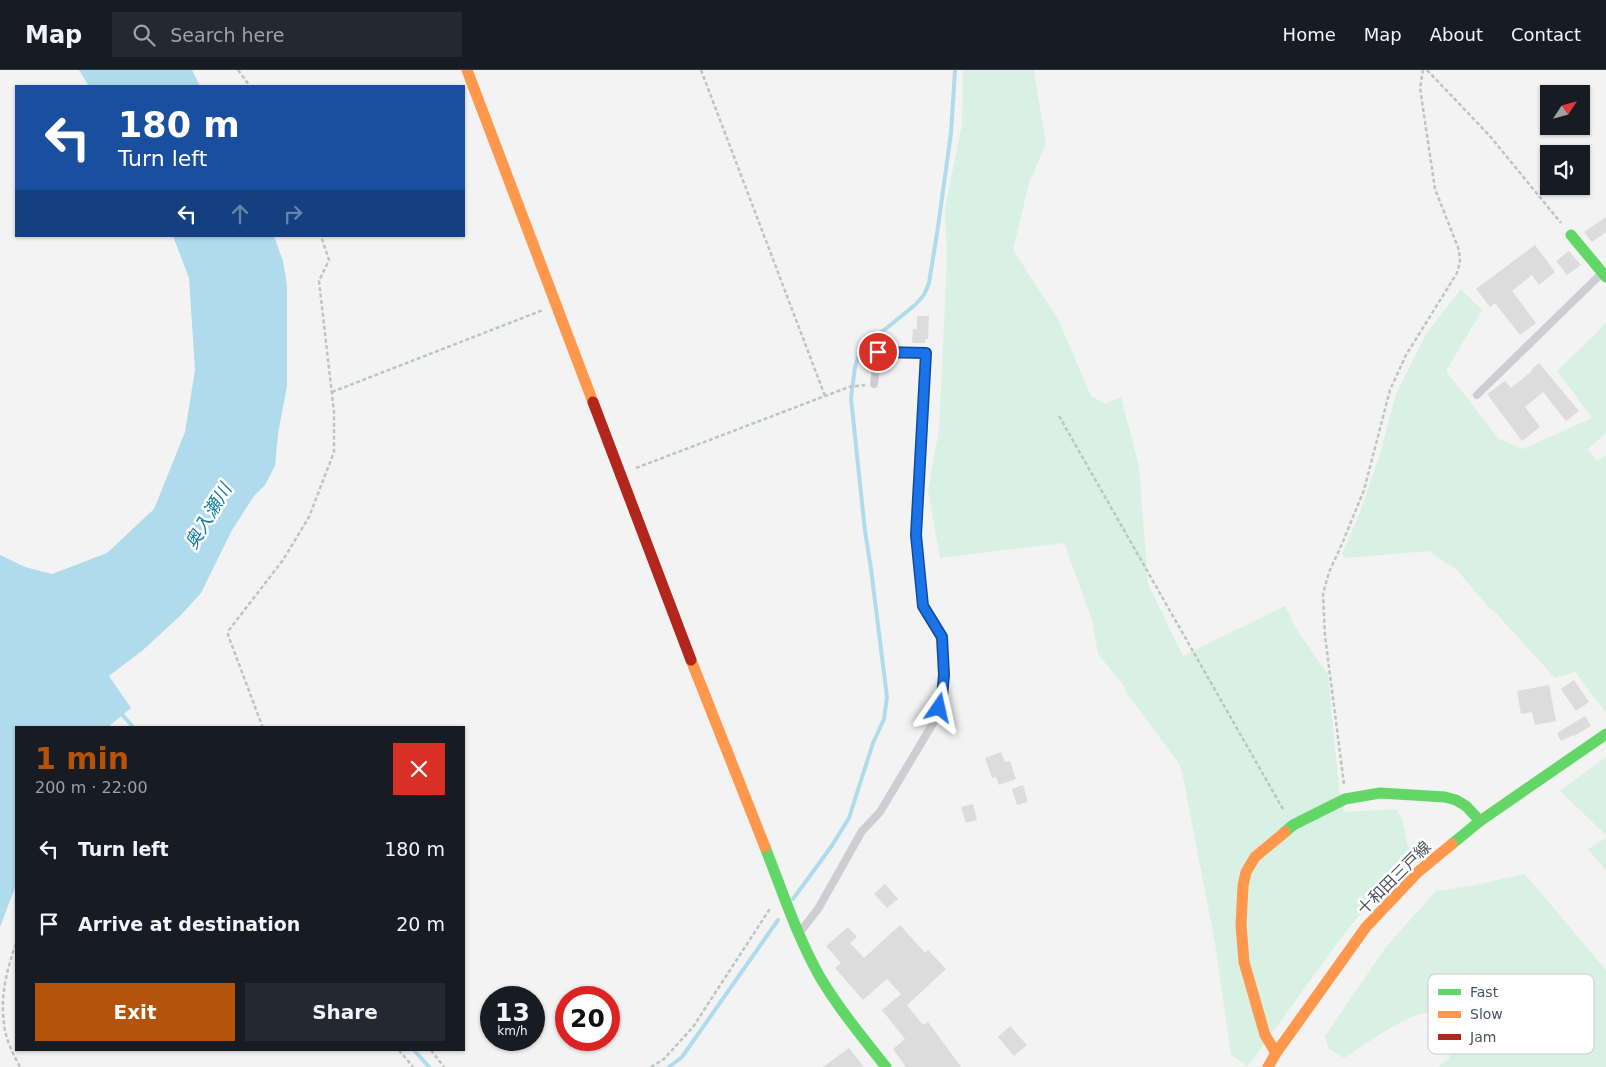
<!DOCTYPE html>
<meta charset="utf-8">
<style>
body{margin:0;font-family:"DejaVu Sans","Noto Sans JP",sans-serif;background:#242831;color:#f1f3f6;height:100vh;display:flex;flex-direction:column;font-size:19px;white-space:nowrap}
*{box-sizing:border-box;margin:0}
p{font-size:16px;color:#9ea1a6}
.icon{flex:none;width:28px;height:28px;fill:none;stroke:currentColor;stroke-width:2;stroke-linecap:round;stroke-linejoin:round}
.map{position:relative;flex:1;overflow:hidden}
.sheet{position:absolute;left:15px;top:656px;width:450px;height:325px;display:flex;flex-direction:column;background:#171b24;border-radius:0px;box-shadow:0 1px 4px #0004}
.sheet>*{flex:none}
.hud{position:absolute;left:15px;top:15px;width:450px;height:152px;border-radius:0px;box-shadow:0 1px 4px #0004;background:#1a4fa0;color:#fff;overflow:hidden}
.needle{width:32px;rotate:54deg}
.tools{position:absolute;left:1540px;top:15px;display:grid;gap:10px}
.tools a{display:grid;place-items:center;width:50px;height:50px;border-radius:0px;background:#171b24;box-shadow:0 1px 4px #0004;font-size:25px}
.speed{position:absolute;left:480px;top:916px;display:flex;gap:10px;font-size:25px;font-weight:700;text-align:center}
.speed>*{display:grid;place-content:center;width:65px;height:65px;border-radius:50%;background:#171b24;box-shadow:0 1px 4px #0004;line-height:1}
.speed small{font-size:12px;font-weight:400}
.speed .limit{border:8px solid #d22;background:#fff;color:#111}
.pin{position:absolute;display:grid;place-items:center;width:42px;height:42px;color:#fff;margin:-21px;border:2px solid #fff;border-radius:50%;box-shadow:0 1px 5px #0007}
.me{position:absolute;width:55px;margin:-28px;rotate:11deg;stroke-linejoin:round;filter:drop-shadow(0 0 4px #0008)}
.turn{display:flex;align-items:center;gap:18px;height:105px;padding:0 20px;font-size:22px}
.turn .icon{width:65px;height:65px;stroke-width:2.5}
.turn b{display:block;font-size:35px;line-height:42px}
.lanes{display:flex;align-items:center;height:48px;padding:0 20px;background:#0003;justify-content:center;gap:25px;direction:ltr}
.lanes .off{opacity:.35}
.round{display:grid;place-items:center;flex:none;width:52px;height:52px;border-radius:0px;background:#242831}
.headline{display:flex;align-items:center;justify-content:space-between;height:85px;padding:0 20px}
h1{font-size:30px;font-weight:700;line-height:38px;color:#b45309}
.primary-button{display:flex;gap:10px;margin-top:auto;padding:10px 20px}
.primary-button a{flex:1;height:58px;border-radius:0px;background:#b45309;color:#fff;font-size:20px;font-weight:700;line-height:58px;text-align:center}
.primary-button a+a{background:#242831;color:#f1f3f6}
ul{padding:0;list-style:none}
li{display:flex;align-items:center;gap:15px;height:75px;padding:0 20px}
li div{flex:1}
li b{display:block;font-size:19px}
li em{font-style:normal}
header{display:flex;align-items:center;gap:30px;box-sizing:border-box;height:70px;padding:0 25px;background:#171b24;border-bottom:1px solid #363941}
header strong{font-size:24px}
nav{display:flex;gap:28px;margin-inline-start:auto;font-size:18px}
.search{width:350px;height:45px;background:#242831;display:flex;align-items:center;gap:12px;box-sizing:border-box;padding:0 18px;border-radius:0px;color:#9ea1a6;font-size:19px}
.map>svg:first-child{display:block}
.green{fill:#d9f1e4}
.water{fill:#afdbed}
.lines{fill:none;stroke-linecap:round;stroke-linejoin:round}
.stream{stroke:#afdbed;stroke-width:4}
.building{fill:#dcdcdd}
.path{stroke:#bbc6c3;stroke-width:2.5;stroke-dasharray:4 2.5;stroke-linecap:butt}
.lane{stroke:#ccced1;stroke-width:8}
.fast{stroke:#63d668;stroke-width:11}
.slow{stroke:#ff974d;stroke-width:11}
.jam{stroke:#b3261e;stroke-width:11}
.route-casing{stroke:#114b97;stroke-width:12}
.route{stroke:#1a73e8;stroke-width:9}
.labels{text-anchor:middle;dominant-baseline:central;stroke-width:5;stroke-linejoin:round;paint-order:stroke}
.street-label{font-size:16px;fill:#4a535f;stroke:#fff}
.water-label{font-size:18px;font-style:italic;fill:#127aa2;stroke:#fff}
.key{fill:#fff;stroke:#c9cbcf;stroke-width:1}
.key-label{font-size:14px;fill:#4a535f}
</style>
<header>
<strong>Map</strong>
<div class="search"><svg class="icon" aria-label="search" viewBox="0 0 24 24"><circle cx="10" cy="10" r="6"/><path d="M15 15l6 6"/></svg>Search here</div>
<nav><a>Home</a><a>Map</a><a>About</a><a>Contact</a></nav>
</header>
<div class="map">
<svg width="1606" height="997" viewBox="0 0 1606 997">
<rect width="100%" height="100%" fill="#f3f3f3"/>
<g class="green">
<polygon points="963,0 1034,0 1046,74 1029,113 1013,180 1057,247 1091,326 1106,334 1121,327 1139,396 1148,514 1183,586 1285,536 1296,559 1328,604 1339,719 1344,742 1396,739 1402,749 1411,790 1349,857 1248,996 1231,985 1215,873 1182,702 1180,695 1126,622 1124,616 1098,584 1092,550 1064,473 940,488 928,420 939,360 947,188 945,138 962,54"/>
<polygon points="1461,219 1482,240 1446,301 1499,369 1523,379 1592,348 1557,301 1606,253 1606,363 1588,379 1597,391 1606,385 1606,643 1575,602 1555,608 1494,541 1489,538 1457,500 1428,481 1346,488 1342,484 1359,445 1380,384 1396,324 1426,264"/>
<polygon points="1606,687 1606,765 1560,721"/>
<polygon points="1606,768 1606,801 1588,779"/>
<path d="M1525 804 1606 900V997H1436L1448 990 1454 974 1451 957C1445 951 1435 942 1425 943 1404 946 1363 976 1344 988L1329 979 1325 966 1386 877 1436 821 1471 816Z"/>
</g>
<g class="water">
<polygon points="79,0 192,0 200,16 89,16"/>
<polygon points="173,166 274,166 283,191 287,215 287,316 278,364 275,396 265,415 254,426 232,460 201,523 180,546 143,580 109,606 131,638 108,657 16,658 16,815 0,857 0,485 25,497 52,504 107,483 154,439 185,362 195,300 189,208"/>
</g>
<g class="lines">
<g class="stream">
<polyline points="119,641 134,658"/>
<polyline points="793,829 831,777 849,748 873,673 884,649 887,627 871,499 865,461 851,328 855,297 860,282 873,269 915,235 924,225 929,213 938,157 951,63 955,0"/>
<polyline points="414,980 429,997"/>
<polyline points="669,997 682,987 778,850"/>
</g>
</g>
<g class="building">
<polygon points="1606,147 1606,162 1592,172 1584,162"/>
<polygon points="1535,175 1555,202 1539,215 1532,205 1512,221 1536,253 1520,265 1495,233 1490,237 1476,219"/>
<polygon points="1569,181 1581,195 1567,205 1556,191"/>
<polygon points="917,246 929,246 928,269 925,269 925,273 912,273 913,259 917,259"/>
<polygon points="1539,293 1579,341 1566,351 1543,322 1525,337 1540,357 1522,371 1487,324 1505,311 1511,318 1532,301 1531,300"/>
<polygon points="1574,610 1589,632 1576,641 1561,619"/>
<polygon points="1549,615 1556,651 1535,655 1532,642 1521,644 1517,621"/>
<polygon points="1585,646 1591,656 1574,666 1573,665 1561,671 1557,663"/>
<polygon points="1001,682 1005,692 1010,691 1016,709 999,715 996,707 992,708 985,688"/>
<polygon points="1023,715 1028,732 1017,735 1012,719"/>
<polygon points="973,734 977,750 966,753 961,737"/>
<polygon points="885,814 898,829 887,838 874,824"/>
<polygon points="900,855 925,883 928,880 946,899 907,935 923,955 928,952 961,997 906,997 893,979 905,969 882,940 901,924 887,909 863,930 835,898 841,893 826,876 848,857 857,867 850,873 864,888"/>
<polygon points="1010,956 1027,975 1014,986 998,967"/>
<polygon points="849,978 864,997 823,997"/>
</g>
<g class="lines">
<g class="path">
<polyline points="238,0 250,16"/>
<polyline points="701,0 825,326"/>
<polyline points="1427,0 1489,65 1561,153"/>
<polyline points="332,322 543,240"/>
<polyline points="1059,346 1284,741"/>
<polyline points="636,398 825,326 849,317 865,315"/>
<polyline points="263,658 228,565 229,560 283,490 309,447 334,382 334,342 319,211 329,190 321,166"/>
<polyline points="1344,714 1325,566 1323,524 1329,502 1342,474 1364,420 1390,320 1406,285 1457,203 1460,192 1459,180 1435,119 1420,18 1423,0"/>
<path d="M16 874C7 898 0 927 4 953 5 968 13 984 20 997"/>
<polyline points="399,980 413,997"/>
<polyline points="431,980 444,997"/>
<polyline points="651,997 664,989 693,957 771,837"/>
</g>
<g class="lane">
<polyline points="1477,325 1602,203"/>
<polyline points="800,862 818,839 862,761 880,742 935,650 942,626 944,605 942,567 923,536 916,465 926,283 878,282 874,314"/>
</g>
<g class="fast">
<polyline points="1571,165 1606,207"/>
<polyline points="1285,762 1293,755 1345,729 1380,723 1445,727 1456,730 1466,736 1480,751"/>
<polyline points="1452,774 1480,751 1606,664"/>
<path d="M765 777C782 820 797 867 820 907 839 939 863 968 886 997"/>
</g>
<g class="slow">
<polyline points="467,0 593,332"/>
<polyline points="691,590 765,777"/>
<polyline points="1276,983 1265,965 1244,892 1241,855 1243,816 1246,802 1255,787 1285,762"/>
<polyline points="1268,997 1276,983 1366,857 1418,802 1452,774"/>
</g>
<polyline class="jam" points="593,332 691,590"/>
</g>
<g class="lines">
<defs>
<polyline id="route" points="878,282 926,283 916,465 923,536 942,567 944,605 942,626 939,638"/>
</defs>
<use href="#route" class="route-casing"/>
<use href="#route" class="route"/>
</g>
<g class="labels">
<g class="street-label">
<text transform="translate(1394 808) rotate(-45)">十和田三戸線</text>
</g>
<g class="water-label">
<text transform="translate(208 446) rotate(-59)">奥入瀬川</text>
</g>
</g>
<rect x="1428" y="904" width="166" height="80" rx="8" class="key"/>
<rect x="1438" y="919" width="23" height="6" fill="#63d668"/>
<rect x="1438" y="941" width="23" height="7" fill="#ff974d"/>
<rect x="1438" y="964" width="23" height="6" fill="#b3261e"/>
<g class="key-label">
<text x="1470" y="927">Fast</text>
<text x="1470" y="949">Slow</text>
<text x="1470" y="972">Jam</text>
</g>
</svg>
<div class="tools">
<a><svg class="needle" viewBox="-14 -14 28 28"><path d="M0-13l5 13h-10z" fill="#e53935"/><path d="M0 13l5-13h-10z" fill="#9ea1a6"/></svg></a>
<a><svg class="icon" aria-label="sound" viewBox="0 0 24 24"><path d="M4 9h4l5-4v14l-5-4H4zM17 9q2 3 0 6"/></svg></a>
</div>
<div class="speed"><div>13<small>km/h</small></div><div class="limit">20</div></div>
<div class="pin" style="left:878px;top:282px;background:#d93025"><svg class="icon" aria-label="arrive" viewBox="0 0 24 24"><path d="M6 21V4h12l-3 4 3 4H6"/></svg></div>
<svg class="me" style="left:939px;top:638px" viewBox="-20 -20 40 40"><path d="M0-17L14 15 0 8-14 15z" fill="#1a73e8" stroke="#fff" stroke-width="4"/></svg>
<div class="hud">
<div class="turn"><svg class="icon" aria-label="left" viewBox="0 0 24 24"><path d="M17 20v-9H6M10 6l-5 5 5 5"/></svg><div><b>180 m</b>Turn left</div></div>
<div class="lanes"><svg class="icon" aria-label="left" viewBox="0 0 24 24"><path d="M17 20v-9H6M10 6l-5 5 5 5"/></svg><svg class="icon off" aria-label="ahead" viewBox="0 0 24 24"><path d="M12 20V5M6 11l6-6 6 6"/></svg><svg class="icon off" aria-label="right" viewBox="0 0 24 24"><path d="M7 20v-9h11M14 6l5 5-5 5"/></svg></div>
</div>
<section class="sheet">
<div class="headline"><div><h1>1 min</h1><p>200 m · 22:00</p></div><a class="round" style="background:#d93025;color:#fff"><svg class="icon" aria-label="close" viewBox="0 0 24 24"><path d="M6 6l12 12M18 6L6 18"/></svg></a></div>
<ul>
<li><svg class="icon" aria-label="left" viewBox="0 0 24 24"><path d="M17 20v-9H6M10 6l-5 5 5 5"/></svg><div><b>Turn left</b></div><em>180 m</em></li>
<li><svg class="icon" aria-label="arrive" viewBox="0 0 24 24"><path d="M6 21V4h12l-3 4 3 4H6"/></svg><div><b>Arrive at destination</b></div><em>20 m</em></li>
</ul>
<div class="primary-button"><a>Exit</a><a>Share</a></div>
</section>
</div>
